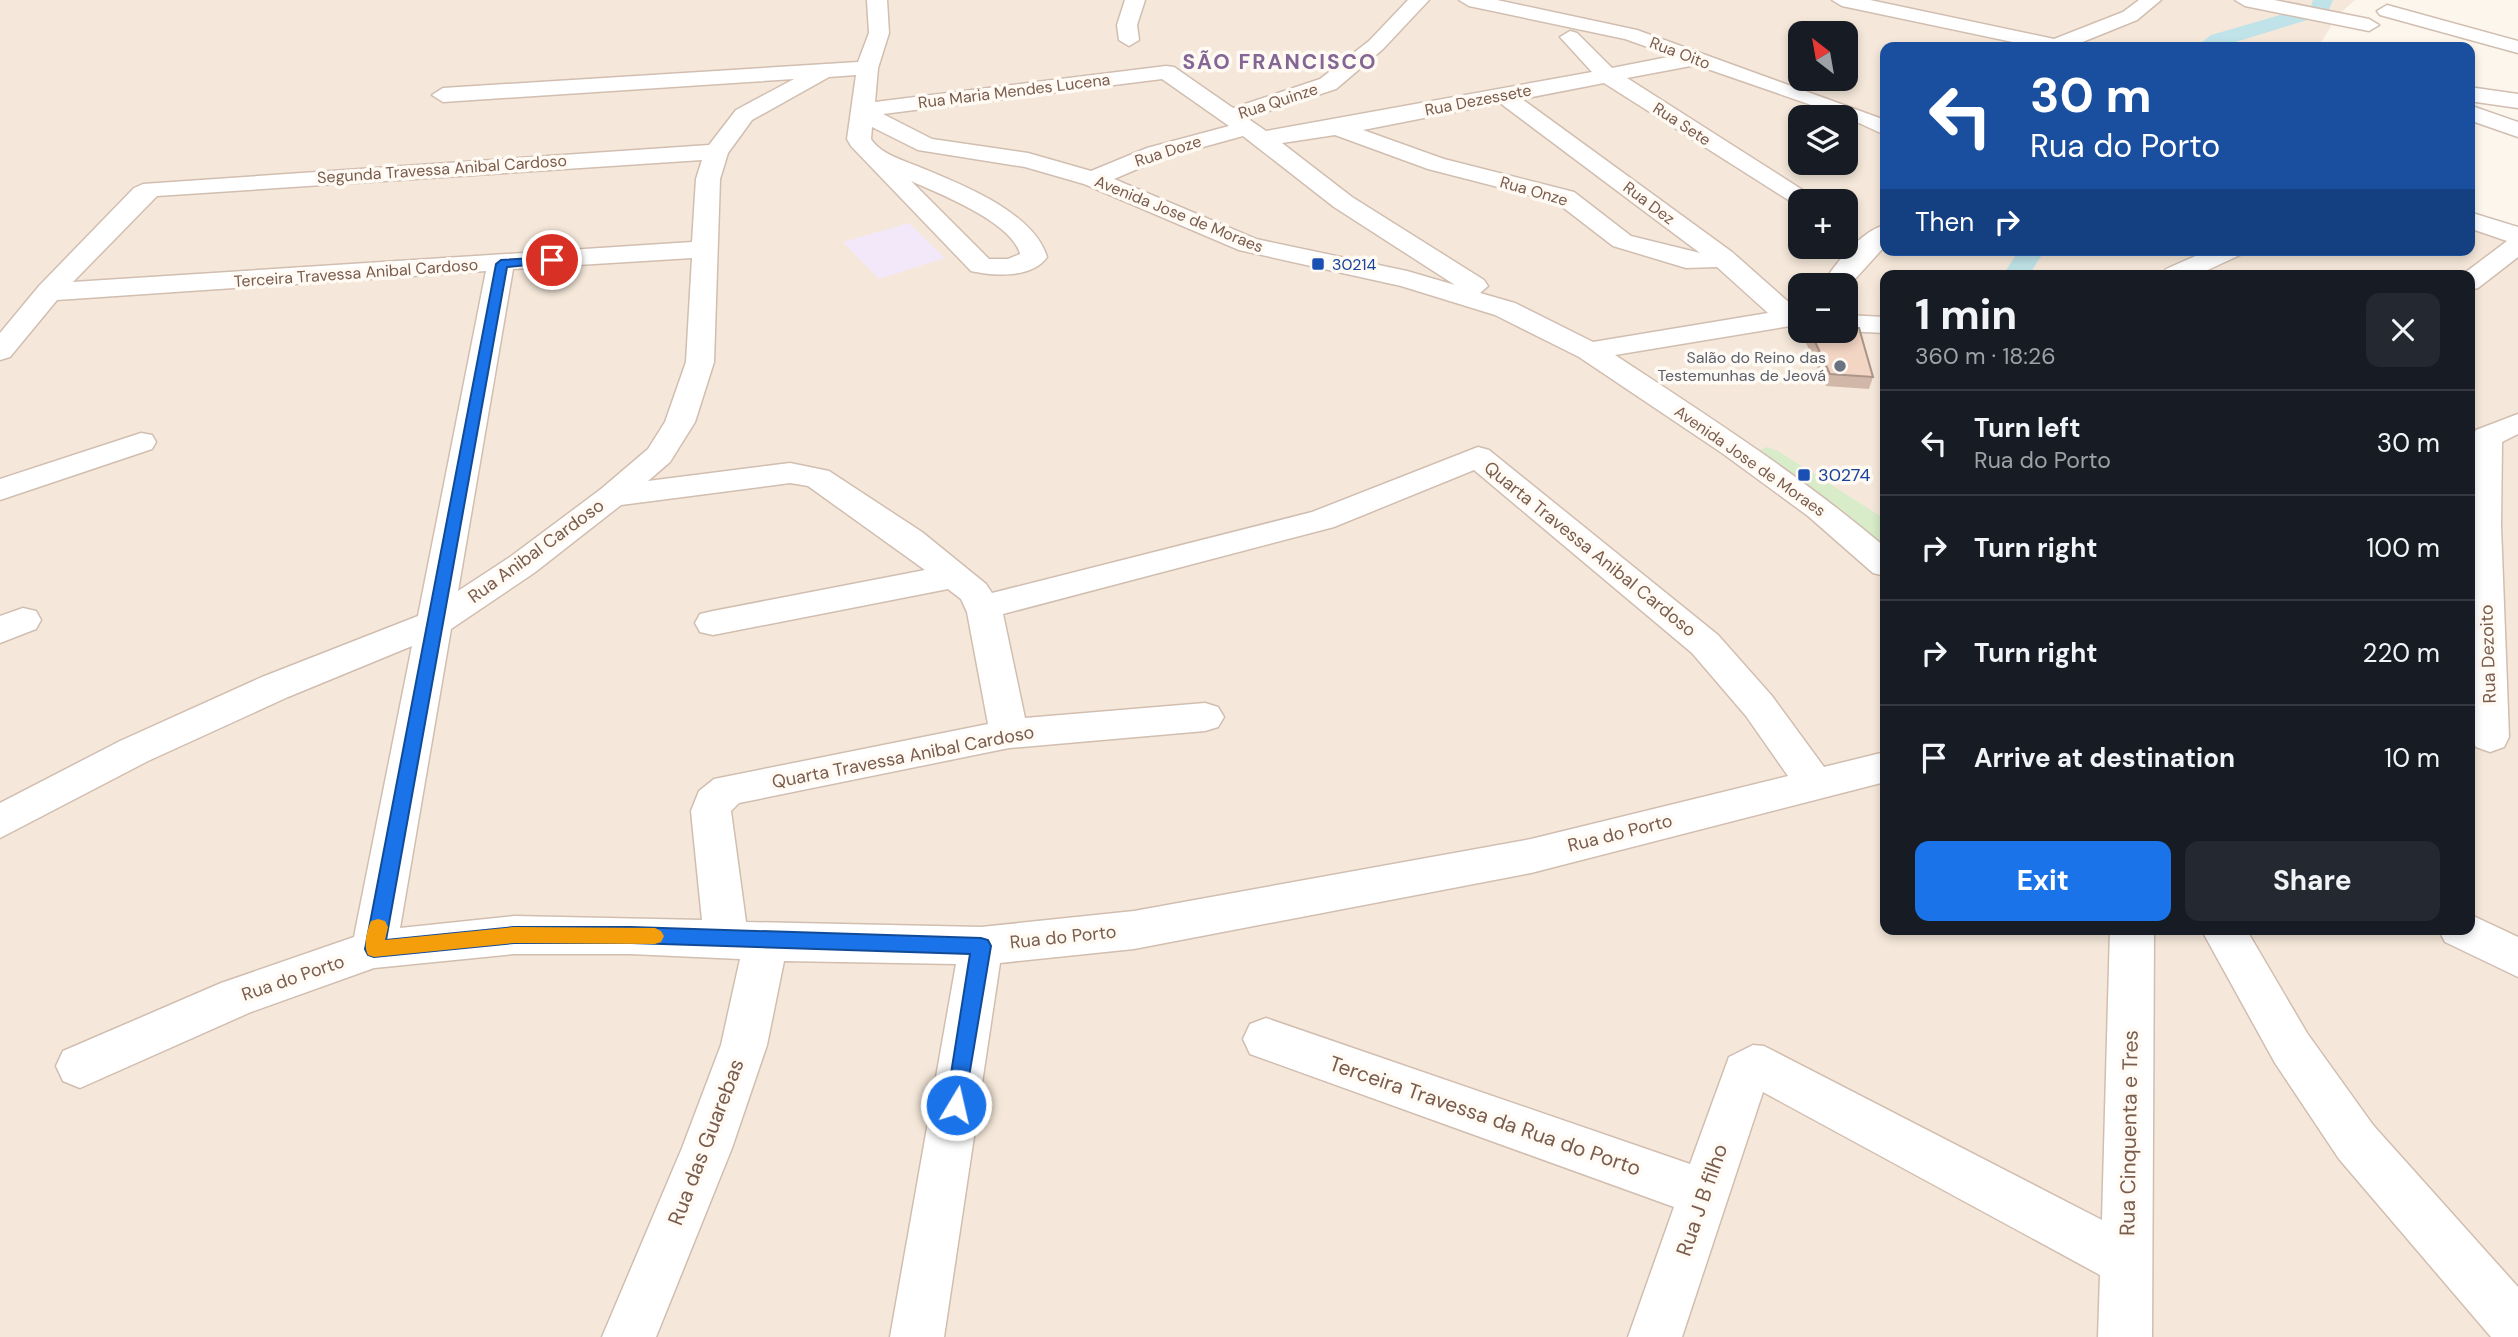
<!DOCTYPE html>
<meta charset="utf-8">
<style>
body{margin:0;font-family:"DM Sans",sans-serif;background:#242831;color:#f1f3f6;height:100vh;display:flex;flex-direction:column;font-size:26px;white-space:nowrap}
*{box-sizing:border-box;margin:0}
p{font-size:23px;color:#9ea1a6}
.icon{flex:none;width:38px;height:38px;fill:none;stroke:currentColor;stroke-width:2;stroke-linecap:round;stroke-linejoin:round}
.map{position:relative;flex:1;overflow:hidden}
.side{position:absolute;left:1880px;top:270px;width:595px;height:665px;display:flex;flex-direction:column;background:#171b24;border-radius:14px;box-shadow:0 4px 10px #0003}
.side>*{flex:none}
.hud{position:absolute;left:1880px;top:42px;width:595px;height:214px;border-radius:14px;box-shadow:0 4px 10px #0003;background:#1a4fa0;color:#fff;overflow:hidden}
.needle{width:46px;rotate:329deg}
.fabs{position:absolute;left:1788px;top:21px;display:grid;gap:14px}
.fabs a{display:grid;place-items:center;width:70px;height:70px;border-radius:14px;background:#171b24;box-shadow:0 4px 10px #0003;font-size:35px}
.pin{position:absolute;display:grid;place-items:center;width:60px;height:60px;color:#fff;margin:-30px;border:4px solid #fff;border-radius:50%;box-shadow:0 2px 7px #0007}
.me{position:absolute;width:77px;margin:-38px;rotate:9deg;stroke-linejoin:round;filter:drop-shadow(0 0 5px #0008)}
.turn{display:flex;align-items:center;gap:24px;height:147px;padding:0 35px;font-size:32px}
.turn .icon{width:91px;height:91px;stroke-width:2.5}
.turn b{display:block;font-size:49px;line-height:60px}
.then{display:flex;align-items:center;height:66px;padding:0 35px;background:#0003;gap:14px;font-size:26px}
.round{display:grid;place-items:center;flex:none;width:74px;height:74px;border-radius:14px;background:#242831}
.head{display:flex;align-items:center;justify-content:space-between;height:119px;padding:0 35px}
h1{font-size:42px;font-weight:700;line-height:52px}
.primary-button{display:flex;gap:14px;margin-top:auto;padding:14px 35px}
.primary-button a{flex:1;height:80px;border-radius:14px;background:#1a73e8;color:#fff;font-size:28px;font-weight:700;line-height:80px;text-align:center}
.primary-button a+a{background:#242831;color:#f1f3f6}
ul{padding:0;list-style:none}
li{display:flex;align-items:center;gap:21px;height:105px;padding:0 35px;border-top:2px solid #363941}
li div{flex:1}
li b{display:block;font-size:26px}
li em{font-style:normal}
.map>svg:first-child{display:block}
.residential{fill:#f5e8da;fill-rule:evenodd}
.education{fill:#f3e8fa}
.green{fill:#d8ecc9}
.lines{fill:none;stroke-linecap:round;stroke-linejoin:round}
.canal{fill:#bfe3e8;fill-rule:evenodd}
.minor-casing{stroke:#d1beb0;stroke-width:3}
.minor{fill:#fff;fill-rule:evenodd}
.wall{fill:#d1b7a8}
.building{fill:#f3d5c3;stroke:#aa9588;stroke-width:2}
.route{fill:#1a73e8;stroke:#114b97;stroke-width:2}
.slow{fill:#f59e0b}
.transit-dot{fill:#1a4fb4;stroke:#fffaf3;stroke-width:2.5}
.worship-dot{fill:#6b7280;stroke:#fffaf3;stroke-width:2.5}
.labels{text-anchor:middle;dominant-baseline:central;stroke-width:7;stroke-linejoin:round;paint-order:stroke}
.far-street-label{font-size:16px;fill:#7a5c4d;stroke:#fffaf3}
.far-transit-label{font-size:16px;fill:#164399;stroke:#fffaf3;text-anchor:start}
.far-worship-label{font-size:16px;fill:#5b616d;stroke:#fffaf3;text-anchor:end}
.transit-label{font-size:18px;fill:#164399;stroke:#fffaf3;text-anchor:start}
.street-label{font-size:18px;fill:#7a5c4d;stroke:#fffaf3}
.far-district-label{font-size:21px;font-weight:bold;letter-spacing:2px;fill:#846695;stroke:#fffaf3}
.near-street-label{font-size:21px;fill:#7a5c4d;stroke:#fffaf3}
</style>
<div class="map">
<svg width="2518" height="1337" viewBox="0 0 2518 1337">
<rect width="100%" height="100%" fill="#fdf6ec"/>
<path class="residential" d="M0 0H2355L2338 15 2318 47H1885V250H2469V216L2518 233V1337H0ZM1801 33H1846V79H1801ZM1801 117H1846V163H1801ZM1801 201H1846V247H1801ZM1885 275H2469V929H1885ZM1801 285H1846V331H1801Z"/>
<polygon class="education" points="909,223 945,258 879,279 843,242"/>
<polygon class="green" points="1767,447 1778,451 1885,519 1885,554 1758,451"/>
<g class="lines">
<g class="canal">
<polygon points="2313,0 2333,0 2327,14 2219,47 2196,47 2211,35 2311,6"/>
<polygon points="2019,250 2045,250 2029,275 2003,275"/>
</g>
<defs>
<g id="minor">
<path d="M867 0H887L889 33 878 68 875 102 1166 66 1174 67 1233 108 1320 79 1369 41 1408 0H1429L1383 49 1336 89 1247 118 1266 131 1592 72 1560 37 1570 31 1577 33 1612 68 1673 56 1625 39 1469 6 1459 0H1497L1637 30 1885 120V135L1846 117 1696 65 1627 78 1812 196 1815 201H1801V208L1604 83 1522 99 1732 252 1792 305 1801 303V327L1790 326 1615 355C1708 416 1800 475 1885 547V576L1873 573 1808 516 1722 453 1579 357 1495 315 1401 286 1239 250 1084 184 1025 167 918 150 872 127 871 139C881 154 900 159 917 166 958 183 1033 211 1047 257 1032 279 993 276 971 271L851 146 847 139 856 75 829 77 752 120 728 153 720 179 714 362 695 422 670 462 648 481 790 463 829 471 922 532 986 584 992 593 1312 512 1478 447 1489 450 1718 635 1772 696 1824 767 1885 752V782L1531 873 1134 949 1000 963 944 1337H890L956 964 784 961 767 1045 732 1148 656 1337H602L682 1148 721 1045 740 959 630 954H514L374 968 251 1012 80 1088 63 1081 56 1066 63 1051 221 983 354 937 412 646 288 697 148 761 0 838V803L120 741 262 677 418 616 486 271 57 300 10 357 0 360V333L39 286 134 188 143 184 709 145 736 110 794 79 443 102 432 95 443 88 858 62 869 33ZM1162 79 1229 126 1147 148 1091 171 1028 153 932 139 883 114ZM1500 103 1700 253 1631 236 1574 192 1444 159 1363 130ZM1335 135 1428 169 1556 202 1613 246 1686 268 1717 267 1768 313 1593 342 1515 303 1480 293 1488 286 1484 280 1352 197 1282 143ZM1243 136 1334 207 1455 285 1407 271 1256 239 1114 179 1163 158ZM702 160 696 179 692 242 73 282 157 196ZM911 181C940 194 1012 222 1020 254L1008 259H989ZM692 258 686 362 665 422 648 449 601 489 510 557 458 591 513 269ZM1474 470 1692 653 1746 716 1788 776 1531 839 1134 911 981 927 746 922 731 811 739 803 1009 748 1205 731 1218 727 1224 717 1218 707 1205 703 1025 718 1003 614 1334 527ZM790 483 808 486 925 570 713 611 700 614 695 623 700 632 713 635 948 589 961 599 967 612 988 724 714 779 699 791 691 811 702 920 514 916 400 928 451 629 534 573 621 505Z"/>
<polygon points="1125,0 1145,0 1137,25 1139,40 1129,46 1119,40 1117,25"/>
<polygon points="1832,0 1870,0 2054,39 2123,12 2139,0 2161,0 2137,20 2070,47 2036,47 1842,6"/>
<polygon points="2235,0 2274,0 2369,19 2379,25 2369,31 2245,6"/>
<polygon points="2387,5 2518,41 2518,53 2380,15 2377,11"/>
<polygon points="2469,87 2518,94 2518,108 2469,101"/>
<polygon points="2469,105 2518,122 2518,137 2469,120"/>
<polygon points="2469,212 2518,227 2518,257 2478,288 2469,290 2469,275 2462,275 2507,241 2469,228"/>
<path d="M1885 225V246L1846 289V285H1822C1834 265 1861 231 1885 225Z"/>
<polygon points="2209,250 2244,250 2240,255 2197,275 2162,275 2166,269"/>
<polygon points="1846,315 1885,317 1885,333 1844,331 1846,331"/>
<polygon points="2518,414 2518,434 2502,442 2501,526 2509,737 2504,747 2490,752 2476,747 2471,737 2472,437 2476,430"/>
<polygon points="141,433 152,435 156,442 152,449 0,500 0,479"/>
<polygon points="23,608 36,611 41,620 36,629 0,643 0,616"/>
<polygon points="2469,914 2518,937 2518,977 2445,942 2438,929 2469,929"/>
<polygon points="2110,929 2154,929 2152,1337 2098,1337 2100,1275 1763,1092 1682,1337 1628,1337 1674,1207 1250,1054 1243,1039 1250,1024 1266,1018 1690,1164 1729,1057 1753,1045 1764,1046 2102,1220"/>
<polygon points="2201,929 2246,929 2307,1033 2373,1125 2518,1287 2518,1337 2491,1337 2339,1159 2275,1063"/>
</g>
</defs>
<use href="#minor" class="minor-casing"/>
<use href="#minor" class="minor"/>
</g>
<polygon class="wall" points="1810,331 1873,377 1869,389 1826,386 1806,343"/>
<polygon class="building" points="1846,327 1859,328 1873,377 1830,374 1810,331 1846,331"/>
<polygon class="route" points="552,257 558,260 556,262 507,267 386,940 514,927 631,927 981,938 988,940 991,946 963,1112 956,1115 949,1112 946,1105 970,954 631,943 514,943 374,957 368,955 365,949 496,264 501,260"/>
<path class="slow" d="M378 919 385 921 388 927 385 940 514 927 655 928 661 931 664 936 661 942 655 944 514 943 374 957 368 955C363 945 367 931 371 921Z"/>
<g class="transit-dot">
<rect x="1311" y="257" width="14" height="14" rx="3.5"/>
<rect x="1797" y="468" width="14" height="14" rx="3.5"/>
</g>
<circle class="worship-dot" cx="1840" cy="366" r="7"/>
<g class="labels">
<g class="far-street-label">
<text transform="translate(1680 53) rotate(21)">Rua Oito</text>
<text transform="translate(1014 91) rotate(-7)">Rua Maria Mendes Lucena</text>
<text transform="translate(1478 100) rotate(-11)">Rua Dezessete</text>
<text transform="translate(1278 101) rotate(-18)">Rua Quinze</text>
<text transform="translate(1682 124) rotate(33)">Rua Sete</text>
<text transform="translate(1168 151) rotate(-18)">Rua Doze</text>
<text transform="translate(442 169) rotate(-4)">Segunda Travessa Anibal Cardoso</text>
<text transform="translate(1534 191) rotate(16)">Rua Onze</text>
<text transform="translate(1649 203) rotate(37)">Rua Dez</text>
<text transform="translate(1179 214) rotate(22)">Avenida Jose de Moraes</text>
<text transform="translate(356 273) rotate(-4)">Terceira Travessa Anibal Cardoso</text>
<text transform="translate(1750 461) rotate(35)">Avenida Jose de Moraes</text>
</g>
<g class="far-transit-label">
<text x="1332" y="264">30214</text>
</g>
<g class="far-worship-label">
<text x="1826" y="357">Salão do Reino das<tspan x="1826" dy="18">Testemunhas de Jeová</tspan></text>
</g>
<g class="transit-label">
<text x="1818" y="475">30274</text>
</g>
<g class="street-label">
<text transform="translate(1590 549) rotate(39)">Quarta Travessa Anibal Cardoso</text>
<text transform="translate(536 551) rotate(-36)">Rua Anibal Cardoso</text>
<text transform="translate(2488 654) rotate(-92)">Rua Dezoito</text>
<text transform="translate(903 757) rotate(-11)">Quarta Travessa Anibal Cardoso</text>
<text transform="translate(1620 833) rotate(-14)">Rua do Porto</text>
<text transform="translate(1063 937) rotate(-6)">Rua do Porto</text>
<text transform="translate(293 978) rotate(-19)">Rua do Porto</text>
</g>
<g class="far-district-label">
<text x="1280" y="62">SÃO FRANCISCO</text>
</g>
<g class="near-street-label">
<text transform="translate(1485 1116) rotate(19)">Terceira Travessa da Rua do Porto</text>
<text transform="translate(2129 1133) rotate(-89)">Rua Cinquenta e Tres</text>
<text transform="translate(706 1142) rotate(-69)">Rua das Guarebas</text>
<text transform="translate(1702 1200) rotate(-71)">Rua J B filho</text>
</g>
</g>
</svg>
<div class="fabs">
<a><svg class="needle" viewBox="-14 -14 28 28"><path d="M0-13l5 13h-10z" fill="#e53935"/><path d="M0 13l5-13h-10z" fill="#9ea1a6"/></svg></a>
<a><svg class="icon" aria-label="layers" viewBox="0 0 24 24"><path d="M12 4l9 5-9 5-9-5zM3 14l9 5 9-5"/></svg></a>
<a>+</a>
<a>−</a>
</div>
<div class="pin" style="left:552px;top:260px;background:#d93025"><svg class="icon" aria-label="arrive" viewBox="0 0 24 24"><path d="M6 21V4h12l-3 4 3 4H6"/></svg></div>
<svg class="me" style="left:956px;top:1105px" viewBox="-20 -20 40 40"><circle r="17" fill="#1a73e8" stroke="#fff" stroke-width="3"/><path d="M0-11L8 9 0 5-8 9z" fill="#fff"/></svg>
<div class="hud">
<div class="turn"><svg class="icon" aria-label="left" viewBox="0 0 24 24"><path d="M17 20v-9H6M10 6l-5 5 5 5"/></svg><div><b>30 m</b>Rua do Porto</div></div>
<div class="then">Then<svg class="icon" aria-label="right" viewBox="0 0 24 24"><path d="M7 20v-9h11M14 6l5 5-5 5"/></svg></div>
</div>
<section class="side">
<div class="head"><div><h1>1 min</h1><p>360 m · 18:26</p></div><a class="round"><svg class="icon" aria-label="close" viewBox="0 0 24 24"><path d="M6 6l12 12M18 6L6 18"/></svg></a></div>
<ul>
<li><svg class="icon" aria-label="left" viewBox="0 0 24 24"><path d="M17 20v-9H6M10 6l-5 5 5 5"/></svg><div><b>Turn left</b><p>Rua do Porto</p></div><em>30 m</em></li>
<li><svg class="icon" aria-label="right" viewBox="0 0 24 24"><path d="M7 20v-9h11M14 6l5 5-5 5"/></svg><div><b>Turn right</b></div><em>100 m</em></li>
<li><svg class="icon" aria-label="right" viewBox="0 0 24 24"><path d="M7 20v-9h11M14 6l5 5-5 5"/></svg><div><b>Turn right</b></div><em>220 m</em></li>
<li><svg class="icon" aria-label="arrive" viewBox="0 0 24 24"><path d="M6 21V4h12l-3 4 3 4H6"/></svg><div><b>Arrive at destination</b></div><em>10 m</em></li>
</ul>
<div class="primary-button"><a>Exit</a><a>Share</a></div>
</section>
</div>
